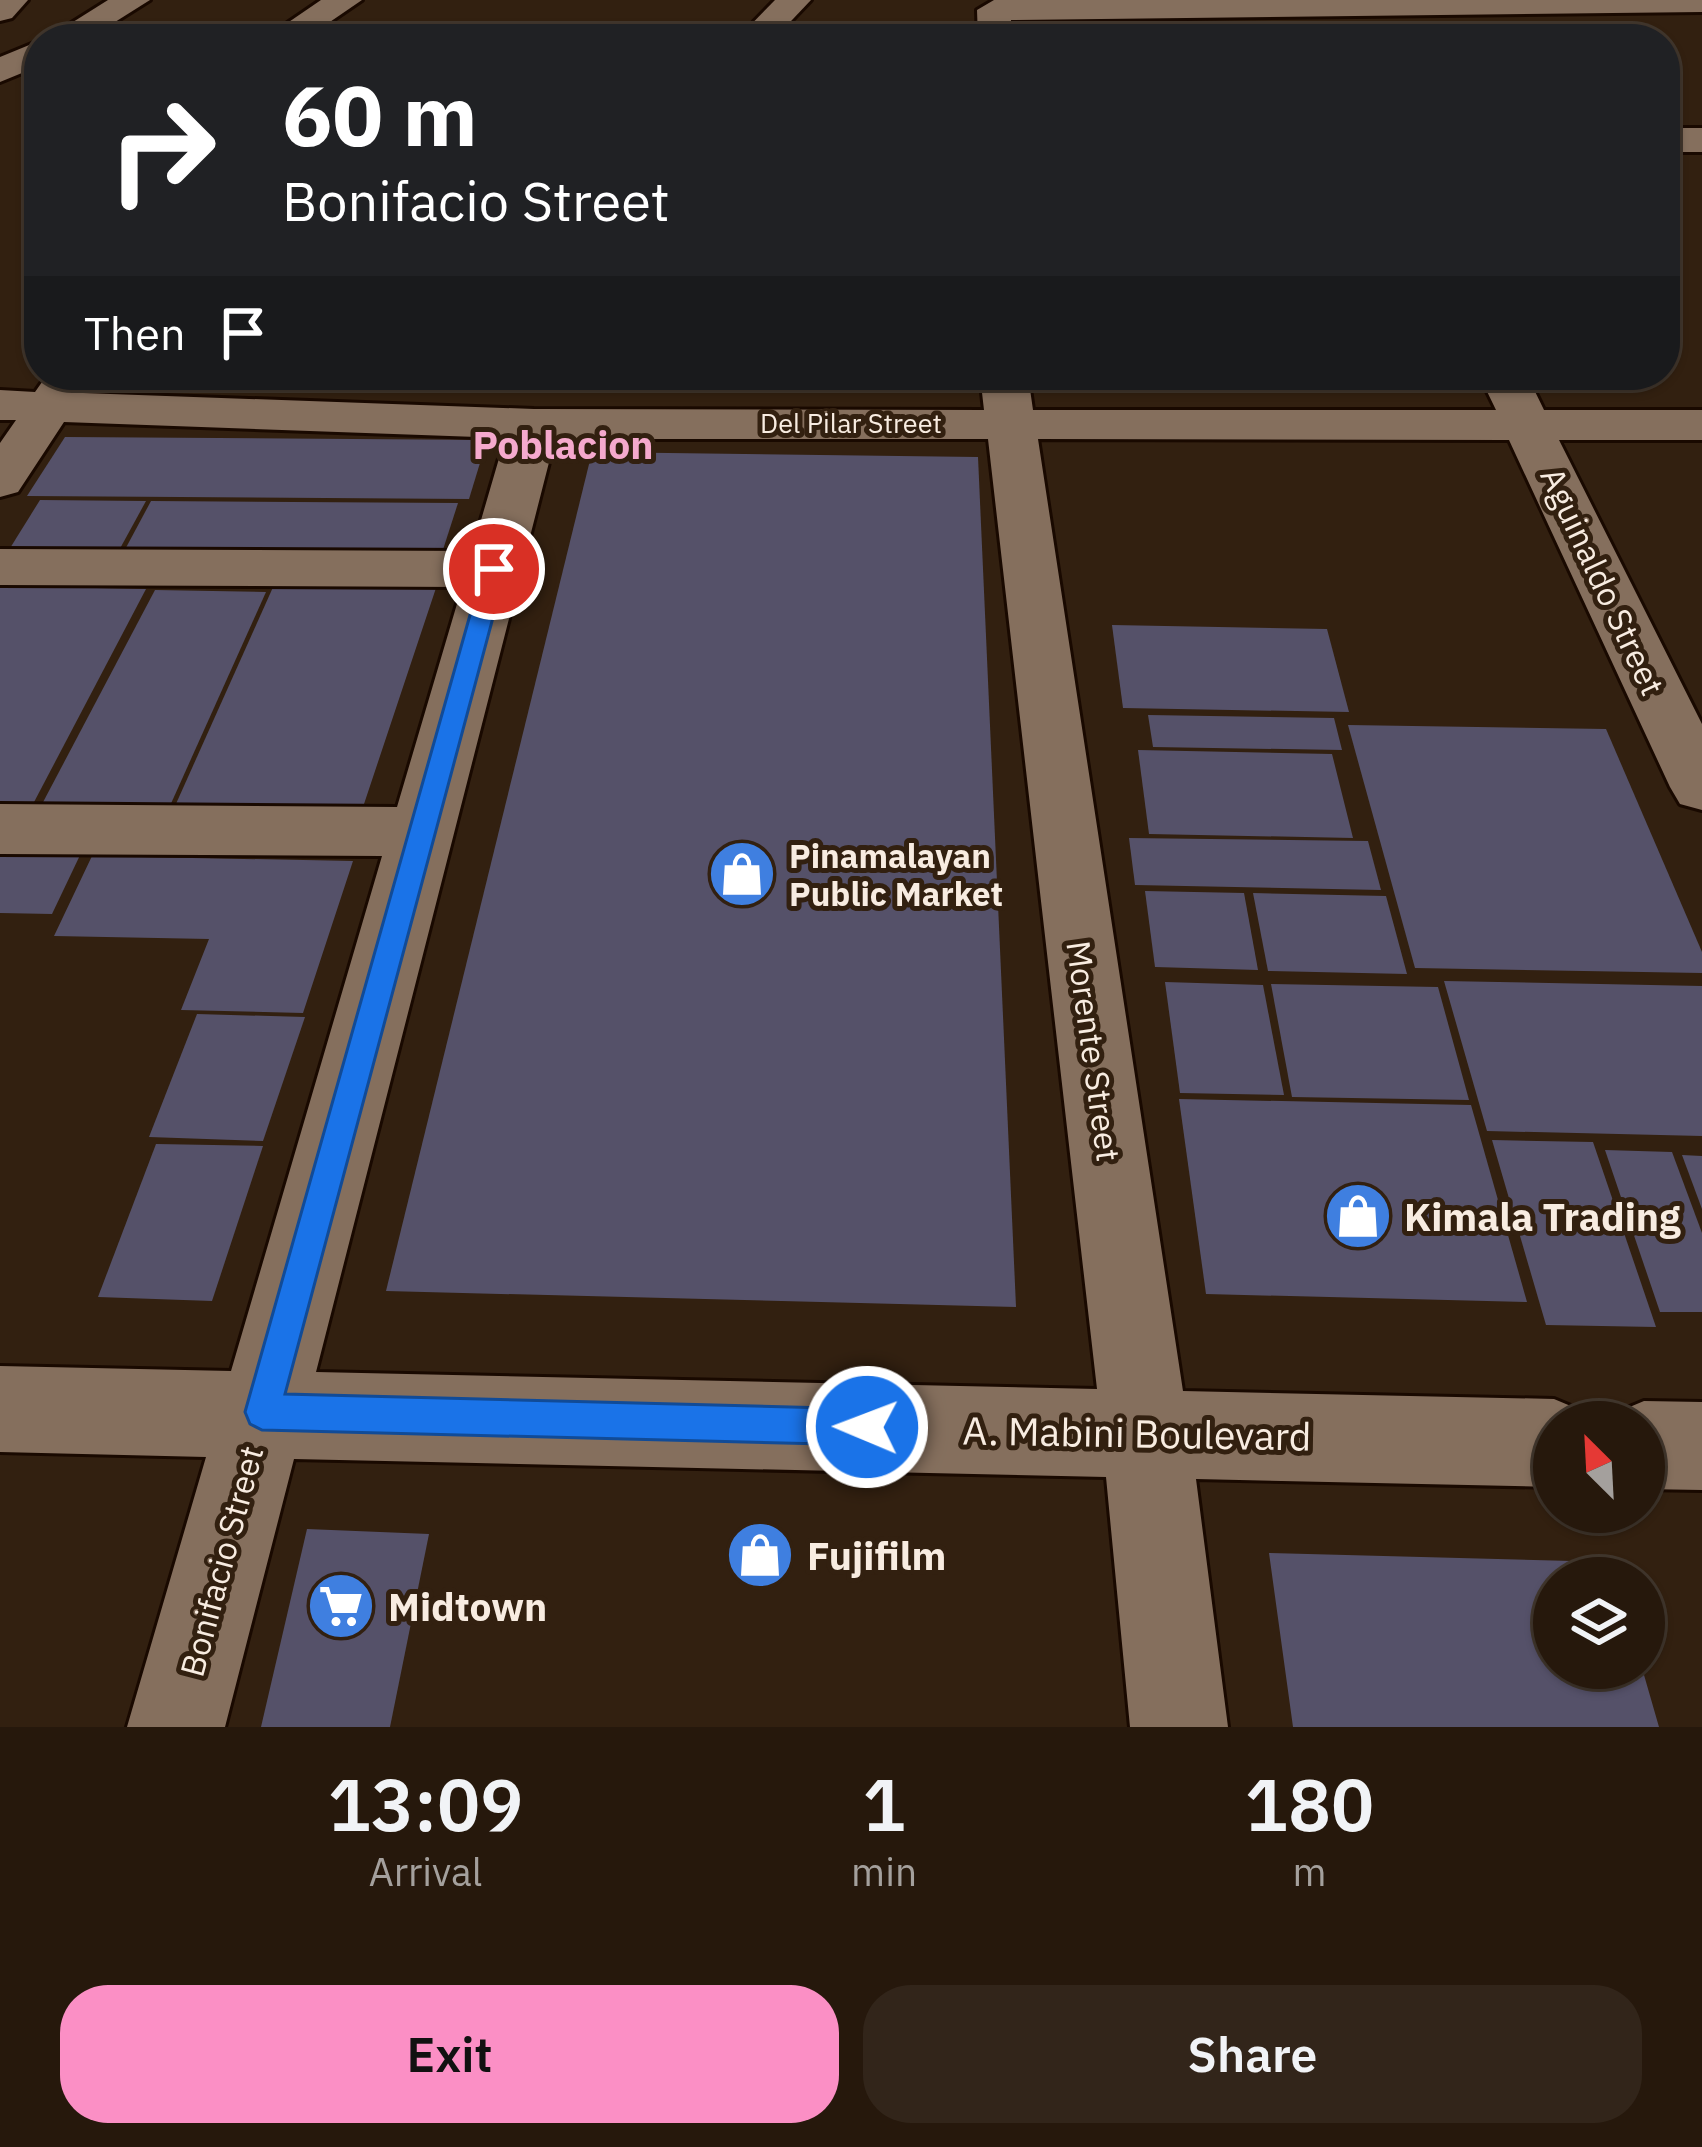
<!DOCTYPE html>
<style>
body{margin:0;font-family:"IBM Plex Sans",sans-serif;background:#32251a;color:#f1f3f6;height:100vh;display:flex;flex-direction:column;font-size:45px;white-space:nowrap}
*{box-sizing:border-box;margin:0}
p{font-size:39px;color:#a4a09d}
.icon{flex:none;width:66px;height:66px;fill:none;stroke:currentColor;stroke-width:2;stroke-linecap:round;stroke-linejoin:round}
.map{position:relative;height:1727px;overflow:hidden}
.drawer{display:flex;flex-direction:column;background:#26180c;flex:1}
.drawer>*{flex:none}
.top-card{position:absolute;left:24px;top:24px;width:1656px;height:366px;border-radius:48px;box-shadow:0 3px 9px #0004,0 0 0 3px #42372d;background:#202124;color:#fff;overflow:hidden}
.needle{width:78px;rotate:336deg}
.buttons{position:absolute;left:1533px;top:1401px;display:grid;gap:24px}
.buttons a{display:grid;place-items:center;width:132px;height:132px;border-radius:50%;background:#26180c;box-shadow:0 3px 9px #0004,0 0 0 3px #42372d;font-size:60px}
.pin{position:absolute;display:grid;place-items:center;width:102px;height:102px;color:#fff;margin:-51px;border:6px solid #fff;border-radius:50%;box-shadow:0 3px 12px #0007}
.me{position:absolute;width:132px;margin:-66px;rotate:271deg;stroke-linejoin:round;filter:drop-shadow(0 0 9px #0008)}
.turn{display:flex;align-items:center;gap:42px;height:252px;padding:0 60px;font-size:54px}
.turn .icon{width:156px;height:156px;stroke-width:2.5}
.turn b{display:block;font-size:84px;line-height:102px}
.then{display:flex;align-items:center;height:114px;padding:0 60px;background:#0003;gap:24px;font-size:45px}
.eta{display:flex;justify-content:space-evenly;align-items:center;height:204px;text-align:center}
.eta b{font-size:72px;font-weight:600;line-height:84px}
.primary-button{display:flex;gap:24px;margin-top:auto;padding:24px 60px}
.primary-button a{flex:1;height:138px;border-radius:48px;background:#fb8fc5;color:#111;font-size:48px;font-weight:600;line-height:138px;text-align:center}
.primary-button a+a{background:#32251a;color:#f1f3f6}
.map>svg:first-child{display:block}
.building{fill:#555169}
.lines{fill:none;stroke-linecap:round;stroke-linejoin:round}
.minor-casing{stroke:#190900;stroke-width:6}
.minor{fill:#856f5d;fill-rule:evenodd}
.route{fill:#1a73e8;stroke:#114b97;stroke-width:3}
.labels{text-anchor:middle;dominant-baseline:central;stroke-width:10;stroke-linejoin:round;paint-order:stroke}
.far-street-label{font-size:27px;fill:#f8ece1;stroke:#322010}
.street-label{font-size:33px;fill:#f8ece1;stroke:#322010}
.poi-label{font-size:33px;font-weight:bold;fill:#f8ece1;stroke:#322010;text-anchor:start}
.far-district-label{font-size:39px;font-weight:bold;fill:#f5a9cd;stroke:#322010}
.near-poi-label{font-size:39px;font-weight:bold;fill:#f8ece1;stroke:#322010;text-anchor:start}
.near-street-label{font-size:39px;fill:#f8ece1;stroke:#322010}
</style>
<div class="map">
<svg width="1702" height="1727" viewBox="0 0 1702 1727">
<rect width="100%" height="100%" fill="#322010"/>
<g class="building">
<polygon points="104,375 219,375 216,381 101,380"/>
<polygon points="222,375 304,375 302,380 219,380"/>
<polygon points="307,375 399,375 396,385 303,384"/>
<polygon points="403,375 490,375 488,380 401,379"/>
<polygon points="772,375 973,375 974,386 771,381"/>
<polygon points="65,437 487,440 469,499 27,496"/>
<polygon points="592,452 978,457 1016,1307 386,1291"/>
<polygon points="40,500 146,501 117,554 7,553"/>
<polygon points="151,501 458,503 440,559 121,557"/>
<polygon points="274,585 436,588 359,819 171,815"/>
<polygon points="0,586 146,589 33,804 0,803"/>
<polygon points="155,590 266,592 169,808 41,806"/>
<polygon points="1112,625 1327,629 1349,712 1123,708"/>
<polygon points="1148,715 1334,718 1342,750 1153,747"/>
<polygon points="1348,725 1606,729 1702,952 1702,973 1415,968"/>
<polygon points="1138,750 1332,754 1353,838 1149,834"/>
<polygon points="1129,838 1368,841 1381,890 1135,885"/>
<polygon points="0,850 82,851 52,914 0,913"/>
<polygon points="92,856 353,861 303,1013 181,1010 209,939 54,936"/>
<polygon points="1145,891 1244,893 1258,970 1155,967"/>
<polygon points="1253,893 1386,896 1407,974 1268,971"/>
<polygon points="1444,981 1702,986 1702,1136 1487,1131"/>
<polygon points="1165,982 1263,985 1284,1095 1180,1093"/>
<polygon points="1271,984 1438,987 1469,1100 1292,1097"/>
<polygon points="197,1014 305,1017 263,1141 149,1137"/>
<polygon points="1179,1099 1471,1105 1527,1302 1206,1294"/>
<polygon points="1492,1140 1593,1142 1656,1327 1546,1325"/>
<polygon points="156,1144 263,1146 212,1301 98,1297"/>
<polygon points="1605,1150 1672,1152 1702,1233 1702,1312 1660,1312"/>
<polygon points="1682,1155 1702,1156 1702,1209"/>
<polygon points="307,1529 429,1534 390,1727 261,1727"/>
<polygon points="1269,1553 1611,1562 1616,1578 1554,1578 1554,1668 1642,1668 1659,1727 1293,1727"/>
</g>
<g class="lines">
<defs>
<g id="minor">
<polygon points="0,0 28,0 12,18 0,21"/>
<polygon points="108,0 150,0 88,39 46,39"/>
<polygon points="321,0 362,0 305,39 264,39"/>
<polygon points="775,0 811,0 774,39 737,39"/>
<polygon points="994,0 1702,0 1702,12 1011,20 1012,39 978,39 977,10"/>
<polygon points="39,41 39,66 0,82 0,57"/>
<rect x="1665" y="128" width="37" height="24"/>
<path d="M47 375H89L83 393 534 409 984 410 980 375H1028L1033 410H1496L1479 375H1527L1544 410H1702V440H1559L1702 724V810L1680 804 1670 787 1509 440 1038 439 1183 1391 1554 1399 1585 1412 1589 1422H1554V1487L1196 1479 1228 1727H1130L1106 1477 294 1459 225 1727H127L206 1457 0 1452V1366L231 1371 382 856 0 854V804L397 807 462 587 0 585V549L472 551 505 438 64 422 18 492 0 497V443L16 420H0V390L35 392ZM555 439H988L1097 1389 316 1372Z"/>
<polygon points="1644,1401 1702,1402 1702,1490 1644,1489 1644,1422 1610,1422 1613,1414"/>
</g>
</defs>
<use href="#minor" class="minor-casing"/>
<use href="#minor" class="minor"/>
</g>
<polygon class="route" points="494,562 506,569 285,1394 867,1409 879,1414 885,1427 879,1440 867,1445 262,1430 250,1424 245,1412 483,569"/>
<defs>
<symbol id="shop-disc" viewBox="-11 -11 22 22"><circle r="9.5" fill="#3f7fe0" stroke="#322010"/><path d="M-5-2.5h2.3a2.7 3.5 0 0 1 5.4 0H5L5.5 6h-11ZM-1.5-2.5h3a1.5 2.3 0 0 0-3 0Z" fill="#fff"/></symbol>
<symbol id="supermarket-disc" viewBox="-11 -11 22 22"><circle r="9.5" fill="#3f7fe0" stroke="#322010"/><path d="M-6-5.5h2.5l.6 2H6L4.5 2H-2.5L-4.4-4H-6ZM-1.5 3.2a1.3 1.3 0 1 0 .1 0ZM3 3.2a1.3 1.3 0 1 0 .1 0Z" fill="#fff"/></symbol>
</defs>
<g fill-rule="evenodd">
<use href="#shop-disc" x="704" y="836" width="76" height="76"/>
<use href="#shop-disc" x="1320" y="1178" width="76" height="76"/>
<use href="#shop-disc" x="722" y="1517" width="76" height="76"/>
<use href="#supermarket-disc" x="303" y="1568" width="76" height="76"/>
</g>
<g class="labels">
<g class="far-street-label">
<text x="851" y="422">Del Pilar Street</text>
</g>
<g class="street-label">
<text transform="translate(1603 581) rotate(65)">Aguinaldo Street</text>
<text transform="translate(1094 1051) rotate(82)">Morente Street</text>
<text transform="translate(221 1561) rotate(-75)">Bonifacio Street</text>
</g>
<g class="poi-label">
<text x="789" y="855">Pinamalayan<tspan x="789" dy="38">Public Market</tspan></text>
</g>
<g class="far-district-label">
<text x="563" y="444">Poblacion</text>
</g>
<g class="near-poi-label">
<text x="1404" y="1216">Kimala Trading</text>
<text x="807" y="1555">Fujifilm</text>
<text x="388" y="1606">Midtown</text>
</g>
<g class="near-street-label">
<text transform="translate(1137 1433) rotate(1)">A. Mabini Boulevard</text>
</g>
</g>
</svg>
<div class="buttons">
<a><svg class="needle" viewBox="-14 -14 28 28"><path d="M0-13l5 13h-10z" fill="#e53935"/><path d="M0 13l5-13h-10z" fill="#a4a09d"/></svg></a>
<a><svg class="icon" aria-label="layers" viewBox="0 0 24 24"><path d="M12 4l9 5-9 5-9-5zM3 14l9 5 9-5"/></svg></a>
</div>
<div class="pin" style="left:494px;top:569px;background:#d93025"><svg class="icon" aria-label="arrive" viewBox="0 0 24 24"><path d="M6 21V4h12l-3 4 3 4H6"/></svg></div>
<svg class="me" style="left:867px;top:1427px" viewBox="-20 -20 40 40"><circle r="17" fill="#1a73e8" stroke="#fff" stroke-width="3"/><path d="M0-11L8 9 0 5-8 9z" fill="#fff"/></svg>
<div class="top-card">
<div class="turn"><svg class="icon" aria-label="right" viewBox="0 0 24 24"><path d="M7 20v-9h11M14 6l5 5-5 5"/></svg><div><b>60 m</b>Bonifacio Street</div></div>
<div class="then">Then<svg class="icon" aria-label="arrive" viewBox="0 0 24 24"><path d="M6 21V4h12l-3 4 3 4H6"/></svg></div>
</div>
</div>
<section class="drawer">
<div class="eta">
<div><b>13:09</b><p>Arrival</p></div>
<div><b>1</b><p>min</p></div>
<div><b>180</b><p>m</p></div>
</div>
<div class="primary-button"><a>Exit</a><a>Share</a></div>
</section>
